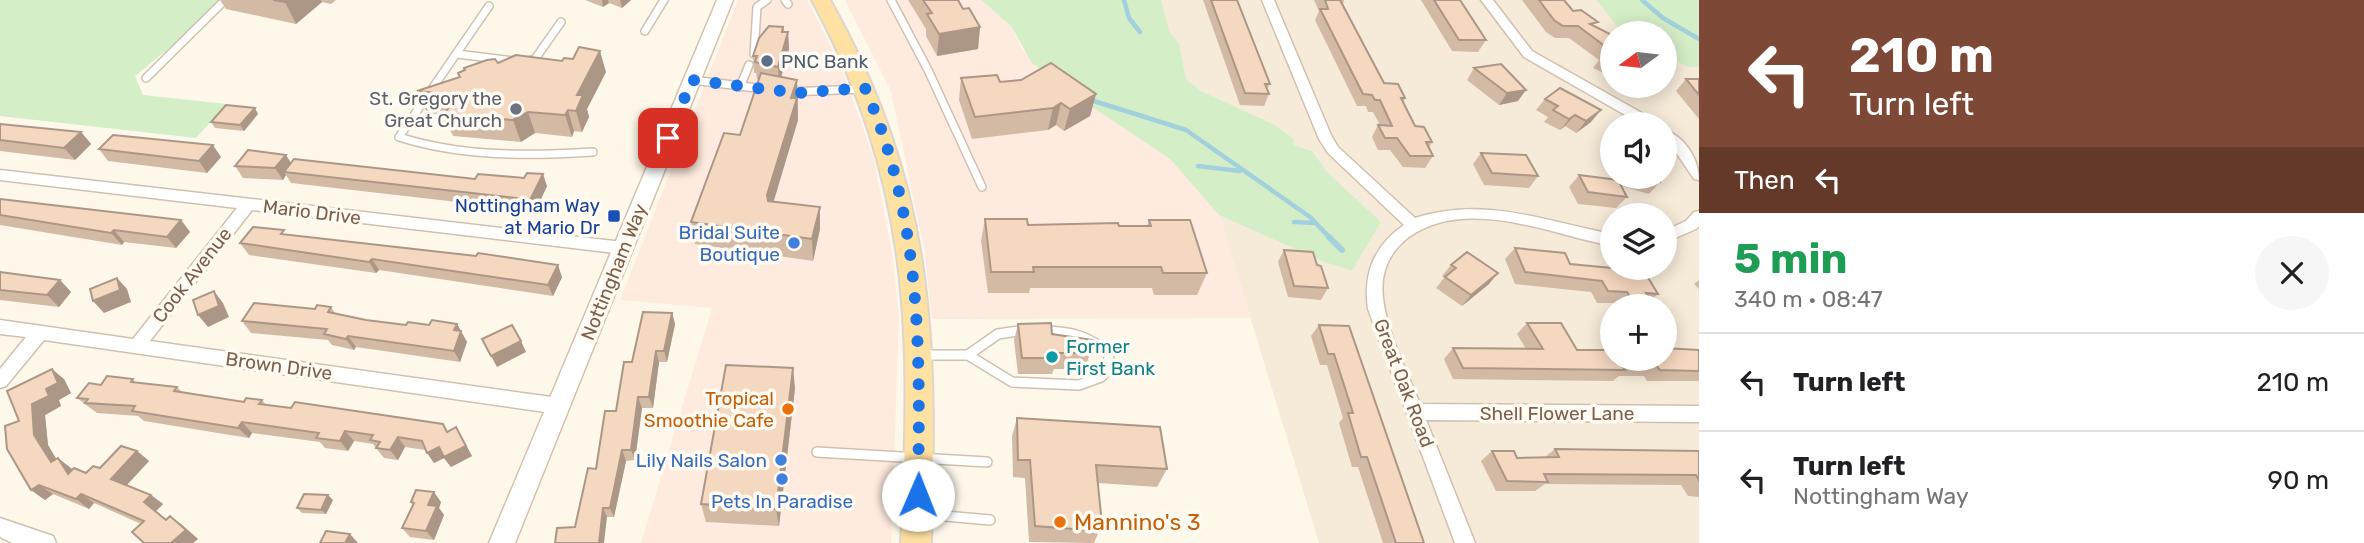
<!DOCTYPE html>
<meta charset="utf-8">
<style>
body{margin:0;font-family:Rubik,sans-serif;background:#f6f6f6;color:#202124;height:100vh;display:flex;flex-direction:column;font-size:26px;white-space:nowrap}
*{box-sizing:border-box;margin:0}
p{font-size:23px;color:#757577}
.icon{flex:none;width:38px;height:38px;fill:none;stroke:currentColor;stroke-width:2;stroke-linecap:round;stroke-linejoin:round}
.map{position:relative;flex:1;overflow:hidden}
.drawer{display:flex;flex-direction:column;background:#fff;width:665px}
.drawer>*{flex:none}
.hud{background:#7d4835;color:#fff;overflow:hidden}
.needle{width:46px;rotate:255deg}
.fabs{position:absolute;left:1600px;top:21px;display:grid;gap:14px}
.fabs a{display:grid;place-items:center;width:77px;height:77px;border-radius:50%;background:#fff;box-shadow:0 4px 18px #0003;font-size:35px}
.pin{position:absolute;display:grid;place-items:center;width:60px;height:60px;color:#fff;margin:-30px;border-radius:14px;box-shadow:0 4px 10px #0006}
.me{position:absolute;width:77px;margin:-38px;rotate:1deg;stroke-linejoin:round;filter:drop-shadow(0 0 5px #0008)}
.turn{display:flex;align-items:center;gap:24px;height:147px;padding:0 35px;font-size:32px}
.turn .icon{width:91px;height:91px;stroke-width:2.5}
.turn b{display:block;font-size:49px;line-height:60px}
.then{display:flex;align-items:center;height:66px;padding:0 35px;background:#0003;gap:14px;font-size:26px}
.round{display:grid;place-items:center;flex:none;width:74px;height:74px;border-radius:37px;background:#f6f6f6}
.overview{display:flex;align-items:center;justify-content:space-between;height:119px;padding:0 35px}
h1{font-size:42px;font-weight:700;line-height:52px;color:#1e9e55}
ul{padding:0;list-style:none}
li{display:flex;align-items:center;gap:21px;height:98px;padding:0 35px;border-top:2px solid #e0e0e0}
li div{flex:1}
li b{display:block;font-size:26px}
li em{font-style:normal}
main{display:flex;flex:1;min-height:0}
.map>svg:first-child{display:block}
.residential{fill:#f6ead8;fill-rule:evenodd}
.commercial{fill:#feeade}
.green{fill:#d4eec7}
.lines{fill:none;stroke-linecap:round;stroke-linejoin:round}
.stream-far1{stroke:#a2d0dd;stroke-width:4.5}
.stream{stroke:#a2d0dd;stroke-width:6}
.lane-far1-casing{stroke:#d2c0ae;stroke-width:10}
.lane-casing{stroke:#d2c0ae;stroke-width:12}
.street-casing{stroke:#d2c0ae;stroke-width:3}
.secondary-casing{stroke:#d6c1ac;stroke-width:3}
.primary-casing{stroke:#ddd5d0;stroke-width:4}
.lane-far1{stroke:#fff;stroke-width:7}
.lane{stroke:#fff;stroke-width:9}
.street{fill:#fff;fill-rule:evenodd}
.secondary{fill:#fff;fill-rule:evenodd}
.primary{fill:#ffe1a1;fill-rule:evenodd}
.wall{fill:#d3baa5}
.shaded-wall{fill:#ac9786}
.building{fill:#f5d8c0;stroke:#ac9786;stroke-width:2}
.route{stroke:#1a73e8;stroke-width:12;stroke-dasharray:0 21.6}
.service-dot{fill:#5c6f8a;stroke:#fffbf3;stroke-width:2.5}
.worship-dot{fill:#6b7280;stroke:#fffbf3;stroke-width:2.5}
.transit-dot{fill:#1a4fb4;stroke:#fffbf3;stroke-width:2.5}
.shop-dot{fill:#3f7fe0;stroke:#fffbf3;stroke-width:2.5}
.culture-dot{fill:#0f9aa8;stroke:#fffbf3;stroke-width:2.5}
.food-dot{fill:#e8710a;stroke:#fffbf3;stroke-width:2.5}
.labels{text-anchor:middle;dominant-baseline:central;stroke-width:7;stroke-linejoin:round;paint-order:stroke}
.service-label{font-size:19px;fill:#4e5e75;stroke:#fffbf3;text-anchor:start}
.worship-label{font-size:19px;fill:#5b616d;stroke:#fffbf3;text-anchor:end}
.transit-label{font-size:19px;fill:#164399;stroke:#fffbf3;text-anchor:end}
.street-label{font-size:19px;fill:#7c5f4b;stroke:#fffbf3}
.shop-label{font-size:19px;fill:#366cbe;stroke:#fffbf3;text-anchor:end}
.culture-label{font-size:19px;fill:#0d838f;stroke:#fffbf3;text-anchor:start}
.food-label{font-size:19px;fill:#c56008;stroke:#fffbf3;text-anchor:end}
.near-food-label{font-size:23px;fill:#c56008;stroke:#fffbf3;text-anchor:start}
</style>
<main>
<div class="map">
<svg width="1699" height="543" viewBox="0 0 1699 543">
<rect width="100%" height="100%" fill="#fef8eb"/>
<path class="residential" d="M1161 0H1699V543H1319L1219 215 1324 262 1352 271 1381 222 1328 173 1312 151 1294 145 1273 124 1201 91 1186 79 1179 43 1170 33ZM1612 33H1664V86H1612ZM1612 124H1664V177H1612ZM1612 215H1664V268H1612ZM1612 306H1664V359H1612Z"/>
<g class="commercial">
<polygon points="738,0 807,0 840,64 873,156 892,252 899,318 891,543 641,543 712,308 620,300"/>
<polygon points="845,0 981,0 1011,26 1022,49 1059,85 1170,159 1219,215 1250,318 932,319 924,248 891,91"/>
</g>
<g class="green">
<polygon points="0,0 228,0 135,76 143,95 227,104 196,138 0,116"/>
<polygon points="981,0 1161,0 1170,33 1179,43 1186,79 1201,91 1273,124 1293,138 1294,145 1312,151 1328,173 1381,222 1352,271 1324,262 1219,215 1170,159 1059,85 1049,74 1032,63 1011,26"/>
<polygon points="1597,0 1699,0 1699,67 1688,67 1664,55 1664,33 1622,33"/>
</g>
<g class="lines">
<g class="stream-far1">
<polyline points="1124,0 1129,18 1140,32"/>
<polyline points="1642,0 1663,18 1699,39"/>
<polyline points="1094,101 1186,130 1310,217 1331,239"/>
<polyline points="1198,166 1240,171"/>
<polyline points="1294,222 1315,223"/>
</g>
<polyline class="stream" points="1329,237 1342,250"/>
<defs>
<g id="lane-far1">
<polyline points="785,0 788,4"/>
<polyline points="891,0 928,70 982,187"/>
<path d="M489 6 399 137C462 157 528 156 593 152"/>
<polyline points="645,31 664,0"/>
<polyline points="457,54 514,61"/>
<polyline points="754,54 757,7 767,0"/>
<polyline points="527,61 535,59 561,22"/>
<polyline points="146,78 225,0"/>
<polyline points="692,80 765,89"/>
<polyline points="740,87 749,65"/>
<polyline points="788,92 862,89"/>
</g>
<g id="lane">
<path d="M920 355H968L1012 382 1079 385 1101 377 1108 369 1109 354C1089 335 1068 331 1041 331"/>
<polyline points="968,355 998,334 1025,330"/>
<polyline points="817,452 987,462"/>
<polyline points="923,514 990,520"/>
</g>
<g id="street">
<path d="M1262 0H1274L1331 135 1338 147 1415 218C1486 196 1543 221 1612 234V246C1550 234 1466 196 1409 237 1389 252 1380 273 1383 298 1387 334 1407 371 1420 404L1699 406V422L1426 420 1475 543H1455L1368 309C1363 273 1374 246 1404 225L1328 153 1319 139Z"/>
<polygon points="1481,0 1493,0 1532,51 1656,121 1658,124 1641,124 1524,57"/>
<path d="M1664 129C1685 137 1699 159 1699 180L1694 179 1675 151 1664 142Z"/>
<polygon points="0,170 623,242 631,248 623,254 252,210 150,341 559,398 565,401 568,406 565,411 559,414 44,340 6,386 0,388 0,369 26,337 0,334 0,320 133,339 237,208 0,180"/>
<polygon points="1699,211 1699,226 1696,229 1664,243 1664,231 1686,221 1694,212"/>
<polygon points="0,518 53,536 56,543 12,543 0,537"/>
</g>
<polygon id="secondary" points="717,0 733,0 515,543 489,543"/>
<path id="primary" d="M812 0H830C935 188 937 334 931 543H901C911 335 913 189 812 0Z"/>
</defs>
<use href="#lane-far1" class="lane-far1-casing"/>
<use href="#lane" class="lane-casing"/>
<use href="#street" class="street-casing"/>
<use href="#secondary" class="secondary-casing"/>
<use href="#primary" class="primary-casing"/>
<use href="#lane-far1" class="lane-far1"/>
<use href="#lane" class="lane"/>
<use href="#street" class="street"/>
<use href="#secondary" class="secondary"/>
<use href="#primary" class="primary"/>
</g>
<g class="wall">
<polygon points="220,0 336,0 331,4 322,2 296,24 226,9"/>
<polygon points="585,0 631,0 622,8 609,3 603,7"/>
<polygon points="908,0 958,0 963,9 980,27 978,49 937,56 926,36 926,29"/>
<polygon points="1203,0 1237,0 1270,84 1267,89 1269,94 1264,106 1240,105"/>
<polygon points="1314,0 1344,0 1343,4 1384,83 1405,98 1403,102 1415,126 1432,142 1429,148 1433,156 1425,168 1403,167 1390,150 1378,150 1372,137 1378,125 1380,125 1373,112 1368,112 1366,106 1357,106 1315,20 1319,11"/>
<polygon points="1421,0 1460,0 1486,40 1478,52 1452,51"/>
<polygon points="1522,0 1564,0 1573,11 1595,26 1612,35 1612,77 1593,68 1599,60 1569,38 1555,38 1546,32"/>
<polygon points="783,27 784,32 788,32 789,49 781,77 797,80 798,120 773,202 820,207 820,229 813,261 695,244 691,222 740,135 759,79 757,79 756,73 754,73 753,56"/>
<polygon points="498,63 606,72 587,109 589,117 582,132 574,131 572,137 535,133 521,142 453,136 448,125 441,125 437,114 427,113 417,91 460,78 458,73 465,71 464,68"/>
<polygon points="1474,68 1518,101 1499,105 1467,80"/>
<polygon points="961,78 1000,82 1096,94 1090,116 1064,131 1056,125 1048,130 972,139 959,100"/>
<polygon points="1686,79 1699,79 1699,119 1676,91"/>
<polygon points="1545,99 1591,122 1576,133 1565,126 1560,130 1544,122 1548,117 1536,110"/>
<polygon points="258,114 244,131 215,128 211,122"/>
<polygon points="0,124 81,132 91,144 75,160 0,151"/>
<polygon points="99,149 221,157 207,173 108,161"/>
<polygon points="1481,153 1538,176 1529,188 1484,185 1473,164"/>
<polygon points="291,163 547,186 534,214 519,212 518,209 291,183 286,175 283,180 243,178 235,166"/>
<polygon points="1579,175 1621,186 1621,177 1659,177 1660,182 1649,194 1621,186 1627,197 1616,208 1578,204 1569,187"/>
<polygon points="0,199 181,220 190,232 176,248 124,242 122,245 0,225"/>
<polygon points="985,219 1028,225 1147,226 1149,220 1207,273 1197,295 1154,295 1152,288 1030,288 1029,293 988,293 981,241"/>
<polygon points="286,234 562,277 553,296 379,270 376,273 249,255 240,243"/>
<polygon points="1515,248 1570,264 1658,294 1646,305 1641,305 1639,306 1617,306 1615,303 1597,303 1591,292 1515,284 1505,259"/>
<polygon points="1284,250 1317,265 1328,288 1321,300 1288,297 1278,262"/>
<polygon points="1451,265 1489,284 1462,306 1436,288 1444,278 1442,276"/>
<polygon points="0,270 2,273 60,280 71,292 59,307 0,300"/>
<polygon points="1699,280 1699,289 1694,284"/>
<polygon points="331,307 335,313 366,320 406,325 457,324 467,342 460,362 356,347 354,350 332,345 328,340 251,333 242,321"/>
<polygon points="672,313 675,324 667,362 659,362 653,408 642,408 635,460 626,461 614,517 607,517 575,527 616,411 632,362"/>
<polygon points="1527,323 1577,350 1699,350 1699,381 1647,381 1644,376 1619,376 1613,381 1453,379 1444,359 1453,348 1526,349 1517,334"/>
<polygon points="1018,324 1052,334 1090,353 1085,369 1054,369 1052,374 1018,374 1014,340"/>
<polygon points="1319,325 1349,326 1424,543 1383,543 1358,467 1352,467 1339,423 1343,418 1327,365 1320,365 1311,336"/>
<polygon points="64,379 71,393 59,400 61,406 45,415 48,445 56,459 72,470 86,473 100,468 137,451 149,461 127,485 151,495 163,504 156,511 166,520 182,525 198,539 193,543 144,543 141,524 94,503 89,509 53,494 45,500 31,490 19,421"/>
<polygon points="133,379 135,382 177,387 182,392 244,402 262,400 266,405 448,431 456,427 472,456 451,467 444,458 434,463 426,450 405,447 398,460 384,458 373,444 354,441 348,451 325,448 320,442 252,433 249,438 144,421 138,416 97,413 77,398"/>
<polygon points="795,388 779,526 706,522 701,504"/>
<polygon points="1017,418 1167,469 1157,487 1098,483 1102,524 1094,543 1029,542 1025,478 1013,477 1012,436"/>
<polygon points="1555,449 1699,451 1699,497 1688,496 1681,485 1545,484 1535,491 1496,491 1481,461 1492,451 1517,458 1545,457"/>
<polygon points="333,500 326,514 302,513 297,508"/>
<polygon points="411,502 441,502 439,508 444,515 434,540 410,537 402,528 413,505"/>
</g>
<g class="shaded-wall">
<polygon points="287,0 321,0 322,2 296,24 285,2"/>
<polygon points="602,0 608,0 609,3 603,7"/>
<polygon points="620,0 631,0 622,8"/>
<polygon points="783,27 785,44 788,32 789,49 779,85 778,67"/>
<polygon points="980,27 978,49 937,56 939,34"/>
<polygon points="600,51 606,72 587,109 589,117 582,132 576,111 577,95"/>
<polygon points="797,80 798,120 769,217 767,195"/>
<polygon points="1526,90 1518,101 1499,105 1507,93"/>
<polygon points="1096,94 1090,116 1064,131 1070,109"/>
<polygon points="1061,103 1056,125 1048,130 1053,108"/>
<polygon points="255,108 258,114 244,131 240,125"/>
<polygon points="568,110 574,131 572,137 565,115"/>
<polygon points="1601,110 1591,122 1576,133 1586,121"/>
<polygon points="528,112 535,133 521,142 513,120"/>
<polygon points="1575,115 1565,126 1560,130 1569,119"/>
<polygon points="81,132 91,144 75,160 64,148"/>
<polygon points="213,145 221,157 207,173 199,161"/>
<polygon points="286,155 293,166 284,172 286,175 283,180 275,168"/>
<polygon points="543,174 547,186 534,214 529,202"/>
<polygon points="820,207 820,229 813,261 812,239"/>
<polygon points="181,220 190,232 176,248 167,237"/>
<polygon points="114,230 124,242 122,245 111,233"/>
<polygon points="372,259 379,270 376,273 369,262"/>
<polygon points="558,265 562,277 553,296 548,285"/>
<polygon points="1498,273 1489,284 1462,306 1471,295"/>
<polygon points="117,278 127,289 131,302 104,313 93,301"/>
<polygon points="60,280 71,292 59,307 47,295"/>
<polygon points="214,291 223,303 229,317 208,327 198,315"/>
<polygon points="672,313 675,324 667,362 664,351"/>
<polygon points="457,324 467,342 460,362 454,351 454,330"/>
<polygon points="348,336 356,347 354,350 346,339"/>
<polygon points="521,341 526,352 497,367 491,356"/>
<polygon points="656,351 659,362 653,408 649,397"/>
<polygon points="793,368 795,388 779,526 776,509"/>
<polygon points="52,369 64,379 71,393 59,400 61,406 45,415 48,445 64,472 51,462 34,435 32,404 46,389"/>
<polygon points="638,397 642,408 635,460 631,450"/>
<polygon points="242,422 252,433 249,438 238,428"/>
<polygon points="456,427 472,456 451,467 444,458 434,463 427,453"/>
<polygon points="345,431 354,441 348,451 340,441"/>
<polygon points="398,437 405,447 398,460 390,450"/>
<polygon points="622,450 626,461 614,517 610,508"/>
<polygon points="137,451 149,461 124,488 111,479"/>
<polygon points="58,458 71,468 81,484 68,474"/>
<polygon points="39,485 53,494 45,500 31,490"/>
<polygon points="434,492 441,502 439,508 444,515 434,540 426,531 428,505"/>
<polygon points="81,494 94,503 89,509 76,499"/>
<polygon points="151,495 163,504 156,511 177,529 144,502"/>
<polygon points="328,495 333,500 326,514 321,510"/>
<polygon points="603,508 607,517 604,543 599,543"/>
<polygon points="170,516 182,525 198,539 193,543 171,543"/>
<polygon points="350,534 358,543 345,543"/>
</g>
<g class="building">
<polygon points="273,0 287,0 285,2"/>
<polygon points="923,0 958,0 963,9 969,8 980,27 939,34 927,14 932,13"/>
<polygon points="1211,0 1237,0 1270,84 1265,84 1269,94 1245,93"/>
<polygon points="1325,0 1340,0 1384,83 1398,84 1405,98 1401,98 1415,126 1424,127 1432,142 1426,142 1433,156 1410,156 1397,138 1385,138 1378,125 1392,126 1380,100 1375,100 1372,95 1363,94 1320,9 1328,9"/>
<polygon points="1434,0 1460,0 1486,40 1459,40"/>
<polygon points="1539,0 1564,0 1573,11 1581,10 1598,22 1590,24 1612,35 1612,61 1602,56 1610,50 1578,26 1563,26 1554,20"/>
<polygon points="769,26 783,27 782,32 788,32 778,67 755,62 757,56 753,56 759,38"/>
<polygon points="579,47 600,51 577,95 583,95 576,111 568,110 565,115 528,112 513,120 444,115 450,105 432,103 438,93 417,91 460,77 458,73 465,70 464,68 487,60 495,59 498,63 516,55 562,61 564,58 573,59"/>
<polygon points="1051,63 1096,94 1070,109 1061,103 1053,108 975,117 961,78 997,75 1000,82 1021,80"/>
<polygon points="1501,64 1526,90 1507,93 1474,68"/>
<polygon points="761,73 797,80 791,98 797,98 767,195 768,201 820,207 812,239 691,222 724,133 740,135"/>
<polygon points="1686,79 1699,79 1699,95"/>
<polygon points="1560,88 1601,110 1586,121 1575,115 1569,119 1553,110 1558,106 1545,99"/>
<polygon points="226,105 255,108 240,125 211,122"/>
<polygon points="0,124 81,132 64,148 0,140"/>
<polygon points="113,135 213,145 199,161 99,149"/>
<polygon points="248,150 286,155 275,168 235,166"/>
<polygon points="1481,153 1526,155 1538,176 1492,173"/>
<polygon points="294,159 475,179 478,174 524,178 527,173 543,174 529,202 514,200 516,198 284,172"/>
<polygon points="1579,175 1618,180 1627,197 1588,192"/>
<polygon points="1641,177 1659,177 1660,182"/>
<polygon points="0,199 181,220 167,237 114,230 111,233 0,215"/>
<polygon points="985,219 1027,219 1028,225 1118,223 1119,226 1151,226 1149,220 1190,220 1207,273 1163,273 1161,267 1033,267 1034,272 991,272"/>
<polygon points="253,227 284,230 281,234 476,256 478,253 558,265 548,285 372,259 369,262 240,243"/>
<polygon points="1515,248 1565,253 1570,264 1644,271 1658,294 1646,293 1649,297 1630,297 1627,292 1608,291 1602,281 1525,272"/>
<polygon points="1284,250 1313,252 1317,265 1321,266 1328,288 1294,286"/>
<polygon points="1467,252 1498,273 1471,295 1445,277 1456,268 1451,265"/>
<polygon points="0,272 60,280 47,295 0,290"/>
<polygon points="117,278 120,290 93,301 90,289"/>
<polygon points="214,291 219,306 198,315 193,300"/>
<polygon points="254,303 315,309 317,305 331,307 328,312 366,320 406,325 408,322 429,325 432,320 457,324 454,330 461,331 454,351 348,336 346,339 324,334 327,329 242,321"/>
<polygon points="643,312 672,313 664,351 656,351 649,397 638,397 631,450 622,450 610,508 603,508 599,543 555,543 557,528 575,527 588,468 596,469 605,411 616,411 624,362 632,362"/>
<polygon points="1051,323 1052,334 1093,340 1090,353 1056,353 1057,358 1022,358 1018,324"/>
<polygon points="1527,323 1561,323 1577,350 1612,350 1612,359 1664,359 1664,348 1699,350 1699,371 1660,370 1656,365 1622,365 1625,370 1463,368 1453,348 1543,349"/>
<polygon points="512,325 521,341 491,356 482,339"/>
<polygon points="1319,325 1349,326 1424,543 1396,543 1367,457 1361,457 1348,413 1353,413 1334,354 1328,354"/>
<polygon points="726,365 793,368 776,509 701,504"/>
<polygon points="52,369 58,383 46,389 49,396 32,404 34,435 51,462 58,458 68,474 74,468 86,473 93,466 100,468 121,446 137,451 111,479 151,495 144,502 166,520 170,516 186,530 171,543 144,543 132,532 144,521 81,494 76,499 39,485 31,490 7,449 5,426 19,421 7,391"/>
<polygon points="107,376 133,379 131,382 177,387 174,391 244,402 246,398 262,400 259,404 291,408 295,402 443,424 447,432 456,427 466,446 444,457 439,447 427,453 422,441 398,437 390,450 376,448 380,442 370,440 373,435 345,431 340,441 316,438 319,433 242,422 238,428 132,411 135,406 85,403 88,399 77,398 89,383 101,385"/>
<polygon points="1017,418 1160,427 1167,469 1096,465 1102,524 1099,524 1100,531 1035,526 1030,460 1018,460"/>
<polygon points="1555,449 1699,451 1699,480 1696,475 1544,474 1548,482 1507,481 1492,451 1514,451 1517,458 1559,457"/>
<polygon points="416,490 434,492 428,505 437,506 426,531 402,528 414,503 411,502"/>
<polygon points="304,494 328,495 321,510 297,508"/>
<polygon points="326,531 350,534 345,543 320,543"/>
</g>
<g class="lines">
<path class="route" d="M668 138 692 80 797 93 865 88C923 221 920 354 918 495"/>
</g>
<circle class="service-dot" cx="767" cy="61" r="7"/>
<circle class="worship-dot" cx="516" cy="109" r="7"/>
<rect class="transit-dot" x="607" y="209" width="14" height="14" rx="3.5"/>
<g class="shop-dot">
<circle cx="794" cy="243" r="7"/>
<circle cx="781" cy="460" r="7"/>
<circle cx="782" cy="479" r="7"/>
</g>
<circle class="culture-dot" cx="1052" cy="357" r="7"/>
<g class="food-dot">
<circle cx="788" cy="409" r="7"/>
<circle cx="1060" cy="522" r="7"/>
</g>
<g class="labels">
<g class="service-label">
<text x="781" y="61">PNC Bank</text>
</g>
<g class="worship-label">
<text x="502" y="98">St. Gregory the<tspan x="502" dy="22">Great Church</tspan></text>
</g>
<g class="transit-label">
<text x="600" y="205">Nottingham Way<tspan x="600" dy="22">at Mario Dr</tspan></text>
</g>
<g class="street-label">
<text transform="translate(312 212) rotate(7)">Mario Drive</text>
<text transform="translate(614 272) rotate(-68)">Nottingham Way</text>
<text transform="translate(192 275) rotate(-52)">Cook Avenue</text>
<text transform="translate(279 366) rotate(8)">Brown Drive</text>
<text transform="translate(1404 383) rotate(69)">Great Oak Road</text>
<text x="1557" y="413">Shell Flower Lane</text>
</g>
<g class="shop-label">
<text x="780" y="232">Bridal Suite<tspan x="780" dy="22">Boutique</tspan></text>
<text x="767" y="460">Lily Nails Salon</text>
<text x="782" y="501" text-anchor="middle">Pets In Paradise</text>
</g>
<g class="culture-label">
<text x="1066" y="346">Former<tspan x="1066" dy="22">First Bank</tspan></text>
</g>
<g class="food-label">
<text x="774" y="398">Tropical<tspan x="774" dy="22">Smoothie Cafe</tspan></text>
</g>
<g class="near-food-label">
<text x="1074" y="522">Mannino's 3</text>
</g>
</g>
</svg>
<div class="fabs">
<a><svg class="needle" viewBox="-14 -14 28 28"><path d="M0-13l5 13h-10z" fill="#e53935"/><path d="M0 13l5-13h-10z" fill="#757577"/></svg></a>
<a><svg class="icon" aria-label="sound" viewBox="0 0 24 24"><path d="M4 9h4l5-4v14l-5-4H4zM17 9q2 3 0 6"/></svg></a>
<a><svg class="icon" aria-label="layers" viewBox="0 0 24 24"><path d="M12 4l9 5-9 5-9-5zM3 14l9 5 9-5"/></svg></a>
<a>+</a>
</div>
<div class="pin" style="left:668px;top:138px;background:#d93025"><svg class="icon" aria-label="arrive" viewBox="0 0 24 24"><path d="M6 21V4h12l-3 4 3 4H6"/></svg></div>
<svg class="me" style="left:918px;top:495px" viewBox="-20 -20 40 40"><circle r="19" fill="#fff"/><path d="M0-13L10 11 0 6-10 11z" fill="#1a73e8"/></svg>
</div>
<section class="drawer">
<div class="hud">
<div class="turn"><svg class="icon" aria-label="left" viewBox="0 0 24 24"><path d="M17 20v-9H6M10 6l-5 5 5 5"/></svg><div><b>210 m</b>Turn left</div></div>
<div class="then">Then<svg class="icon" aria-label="left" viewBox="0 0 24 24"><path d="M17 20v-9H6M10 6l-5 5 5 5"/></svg></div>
</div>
<div class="overview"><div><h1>5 min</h1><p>340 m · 08:47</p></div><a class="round"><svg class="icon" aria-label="close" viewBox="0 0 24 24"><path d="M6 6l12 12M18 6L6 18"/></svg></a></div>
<ul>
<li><svg class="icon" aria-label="left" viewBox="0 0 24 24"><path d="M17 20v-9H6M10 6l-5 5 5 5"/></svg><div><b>Turn left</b></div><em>210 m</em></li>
<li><svg class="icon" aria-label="left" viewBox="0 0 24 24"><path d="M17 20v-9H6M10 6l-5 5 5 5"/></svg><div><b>Turn left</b><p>Nottingham Way</p></div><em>90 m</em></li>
</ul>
</section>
</main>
